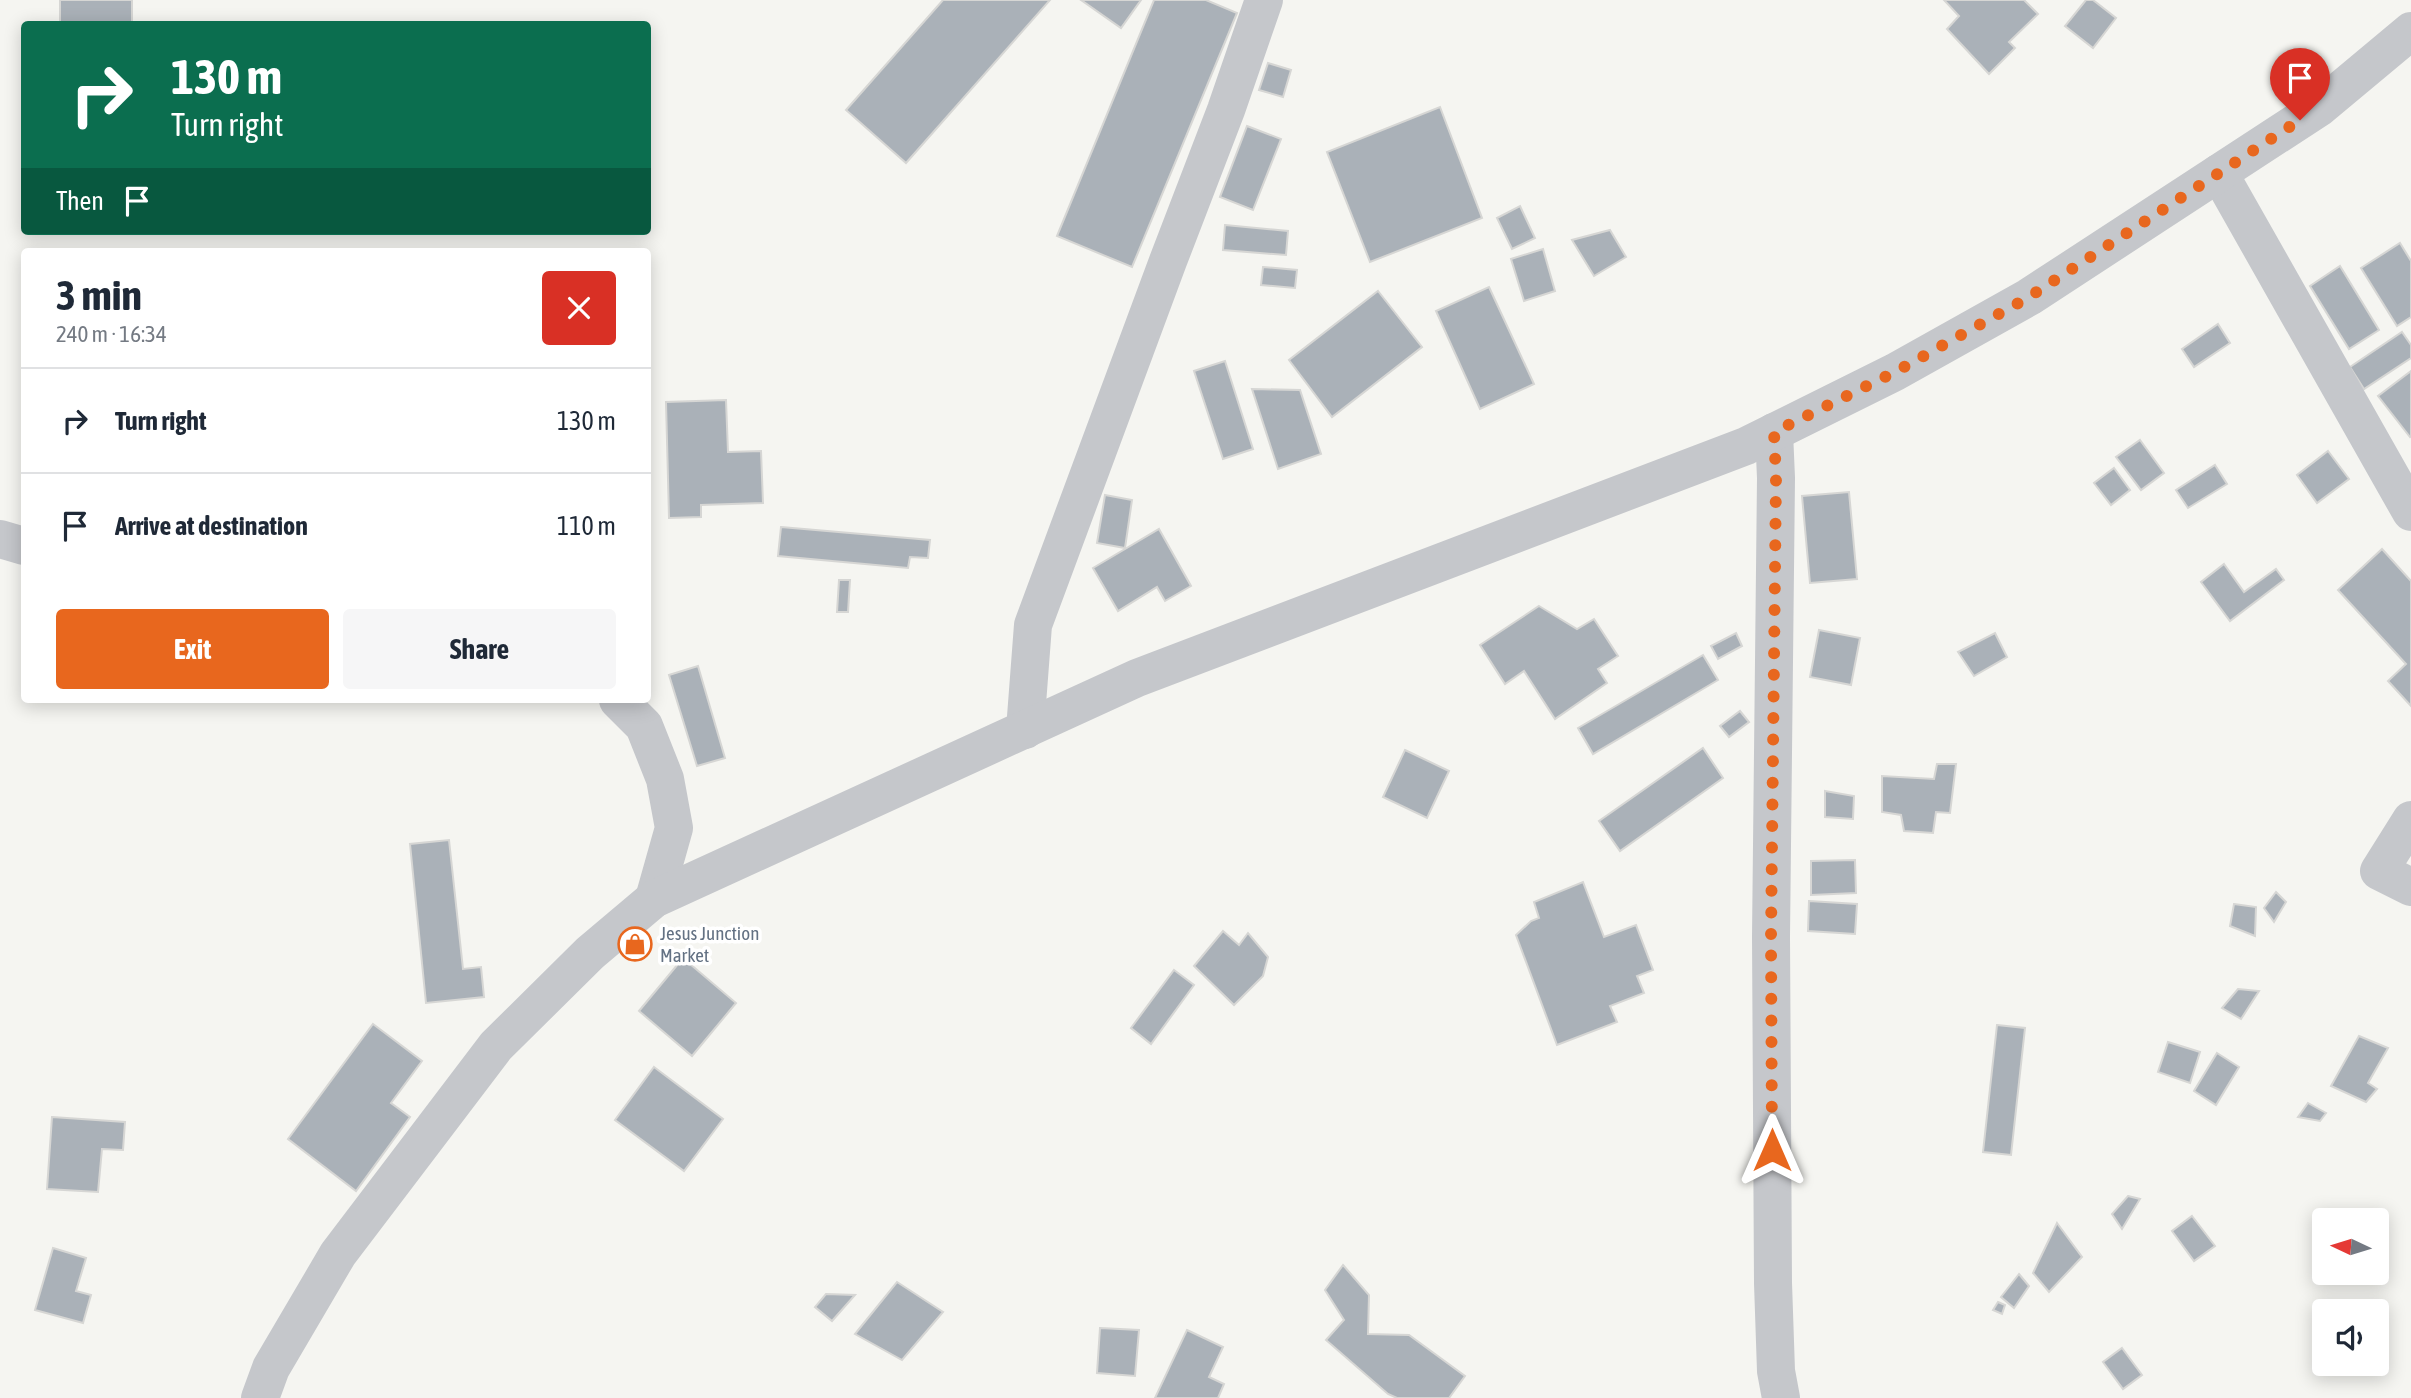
<!DOCTYPE html>
<meta charset="utf-8">
<style>
body{margin:0;font-family:"Asap Condensed",sans-serif;background:#f6f6f7;color:#1f2937;height:100vh;display:flex;flex-direction:column;font-size:26px;white-space:nowrap}
*{box-sizing:border-box;margin:0}
p{font-size:23px;color:#747a83}
.icon{flex:none;width:38px;height:38px;fill:none;stroke:currentColor;stroke-width:2;stroke-linecap:round;stroke-linejoin:round}
.map{position:relative;flex:1;overflow:hidden}
.side{position:absolute;left:21px;top:248px;width:630px;height:455px;display:flex;flex-direction:column;background:#fff;border-radius:7px;box-shadow:0 4px 18px #0003}
.side>*{flex:none}
.top-card{position:absolute;left:21px;top:21px;width:630px;height:214px;border-radius:7px;box-shadow:0 4px 18px #0003;background:#0b6e4f;color:#fff;overflow:hidden}
.needle{width:46px;rotate:274deg}
.buttons{position:absolute;left:2312px;top:1208px;display:grid;gap:14px}
.buttons a{display:grid;place-items:center;width:77px;height:77px;border-radius:7px;background:#fff;box-shadow:0 4px 18px #0003;font-size:35px}
.pin{position:absolute;display:grid;place-items:center;width:60px;height:60px;color:#fff;margin:-72px -30px;border-radius:50% 50% 50% 0;rotate:-45deg;box-shadow:0 0 7px #0007}
.pin .icon{rotate:45deg}
.me{position:absolute;width:77px;margin:-38px;rotate:0deg;stroke-linejoin:round;filter:drop-shadow(0 0 5px #0008)}
.turn{display:flex;align-items:center;gap:24px;height:147px;padding:0 35px;font-size:32px}
.turn .icon{width:91px;height:91px;stroke-width:2.5}
.turn b{display:block;font-size:49px;line-height:60px}
.then{display:flex;align-items:center;height:66px;padding:0 35px;background:#0003;gap:14px;font-size:26px}
.round{display:grid;place-items:center;flex:none;width:74px;height:74px;border-radius:7px;background:#f6f6f7}
.summary{display:flex;align-items:center;justify-content:space-between;height:119px;padding:0 35px}
h1{font-size:42px;font-weight:700;line-height:52px}
.cta{display:flex;gap:14px;margin-top:auto;padding:14px 35px}
.cta a{flex:1;height:80px;border-radius:7px;background:#e8671e;color:#fff;font-size:28px;font-weight:700;line-height:80px;text-align:center}
.cta a+a{background:#f6f6f7;color:#1f2937}
ul{padding:0;list-style:none}
li{display:flex;align-items:center;gap:21px;height:105px;padding:0 35px;border-top:2px solid #e0e1e3}
li div{flex:1}
li b{display:block;font-size:26px}
li em{font-style:normal}
.map>svg:first-child{display:block}
.building{fill:#aab1b8;stroke:#d6d6d4;stroke-width:2}
.lines{fill:none;stroke-linecap:round;stroke-linejoin:round}
.minor{stroke:#c5c7cb;stroke-width:38}
.route{stroke:#e8671e;stroke-width:12;stroke-dasharray:0 21.6}
.labels{text-anchor:middle;dominant-baseline:central;stroke-width:7;stroke-linejoin:round;paint-order:stroke}
.poi-label{font-size:19px;fill:#637183;stroke:#fff;text-anchor:start}
</style>
<div class="map">
<svg width="2411" height="1398" viewBox="0 0 2411 1398">
<rect width="100%" height="100%" fill="#f5f5f1"/>
<g class="building">
<rect x="60" y="0" width="72" height="24"/>
<polygon points="943,0 1050,0 906,163 846,110"/>
<polygon points="1081,0 1141,0 1121,28"/>
<polygon points="1154,0 1206,0 1237,13 1132,267 1057,236"/>
<polygon points="1944,0 2024,0 2038,14 2009,42 2015,48 1989,74 1947,29 1959,16"/>
<polygon points="2086,0 2093,0 2116,18 2093,48 2065,26"/>
<polygon points="1268,63 1291,70 1283,97 1259,90"/>
<polygon points="1440,107 1482,218 1370,262 1327,152"/>
<polygon points="1247,126 1281,139 1253,210 1220,197"/>
<polygon points="1520,206 1535,238 1512,249 1497,218"/>
<polygon points="1225,225 1288,231 1286,255 1223,250"/>
<polygon points="1610,230 1626,257 1594,276 1572,240"/>
<polygon points="2400,243 2411,261 2411,317 2397,326 2361,268"/>
<polygon points="1543,249 1555,291 1524,301 1511,259"/>
<polygon points="2340,266 2379,330 2349,349 2310,286"/>
<polygon points="1263,267 1297,270 1295,288 1261,285"/>
<polygon points="1489,287 1534,384 1480,409 1436,311"/>
<polygon points="1378,291 1422,347 1332,417 1289,360"/>
<polygon points="2218,324 2230,343 2194,367 2182,349"/>
<polygon points="2402,332 2411,345 2411,358 2364,389 2350,367"/>
<polygon points="1225,361 1253,449 1223,459 1194,371"/>
<polygon points="2411,371 2411,436 2410,437 2378,396"/>
<polygon points="1252,389 1300,390 1321,454 1278,469"/>
<polygon points="726,400 728,452 761,451 763,503 701,505 701,517 669,518 666,402"/>
<polygon points="2140,440 2164,473 2141,490 2116,457"/>
<polygon points="2328,451 2349,479 2317,503 2297,475"/>
<polygon points="2215,465 2227,484 2188,508 2176,490"/>
<polygon points="2114,468 2130,490 2111,505 2094,483"/>
<polygon points="1849,492 1857,579 1810,583 1802,496"/>
<polygon points="1105,495 1132,500 1125,548 1097,543"/>
<polygon points="781,527 930,540 928,558 910,557 908,568 778,556"/>
<polygon points="1159,529 1191,586 1165,601 1157,587 1118,611 1093,568"/>
<polygon points="2382,549 2411,581 2411,706 2388,681 2406,664 2338,590"/>
<polygon points="2224,564 2244,592 2276,569 2284,580 2230,621 2201,582"/>
<polygon points="839,580 850,580 848,612 837,612"/>
<polygon points="1539,606 1577,629 1594,619 1618,656 1598,669 1607,683 1555,719 1524,671 1505,684 1480,645"/>
<polygon points="1819,630 1860,638 1851,685 1810,677"/>
<polygon points="1736,633 1742,646 1718,659 1711,646"/>
<polygon points="1995,633 2007,657 1974,676 1958,652"/>
<polygon points="1703,655 1718,680 1593,754 1578,728"/>
<polygon points="698,666 725,758 697,766 669,675"/>
<polygon points="1740,711 1749,722 1729,737 1720,726"/>
<polygon points="1703,748 1723,778 1620,851 1599,821"/>
<polygon points="1405,750 1449,771 1427,818 1383,797"/>
<polygon points="1937,764 1956,764 1950,813 1936,812 1933,833 1904,831 1901,815 1882,812 1882,776 1934,779"/>
<polygon points="1825,791 1854,796 1853,819 1825,817"/>
<polygon points="449,840 463,969 481,967 484,997 426,1003 410,844"/>
<polygon points="1855,860 1856,893 1811,895 1811,861"/>
<polygon points="1583,882 1604,937 1636,925 1653,970 1637,976 1644,993 1610,1006 1617,1022 1557,1045 1516,935 1531,921 1539,918 1534,902"/>
<polygon points="2276,892 2286,902 2274,922 2264,908"/>
<polygon points="1809,901 1857,904 1855,934 1808,931"/>
<polygon points="2234,904 2256,907 2255,936 2230,926"/>
<polygon points="1223,931 1239,945 1248,933 1268,957 1263,976 1234,1005 1194,966"/>
<polygon points="683,958 736,1003 692,1056 639,1011"/>
<polygon points="1174,970 1194,985 1151,1044 1131,1028"/>
<polygon points="2238,989 2259,991 2241,1019 2222,1008"/>
<polygon points="373,1024 422,1061 391,1103 410,1117 356,1191 288,1139"/>
<polygon points="1997,1025 2025,1028 2011,1155 1983,1152"/>
<polygon points="2359,1036 2388,1048 2368,1083 2377,1089 2366,1102 2331,1086"/>
<polygon points="2168,1042 2200,1052 2190,1083 2158,1072"/>
<polygon points="2217,1053 2239,1067 2216,1105 2194,1091"/>
<polygon points="654,1067 723,1119 684,1171 615,1120"/>
<polygon points="2308,1103 2326,1113 2320,1121 2298,1117"/>
<polygon points="52,1117 125,1122 123,1150 102,1149 98,1192 47,1189"/>
<polygon points="2128,1196 2140,1199 2122,1229 2112,1214"/>
<polygon points="2192,1216 2215,1246 2194,1261 2172,1231"/>
<polygon points="2057,1223 2082,1257 2049,1292 2033,1273"/>
<polygon points="53,1248 86,1258 76,1291 91,1295 83,1323 35,1310"/>
<polygon points="1343,1265 1369,1295 1368,1334 1409,1335 1465,1376 1449,1398 1397,1398 1388,1394 1326,1340 1344,1320 1325,1290"/>
<polygon points="2019,1274 2029,1286 2014,1308 2001,1297"/>
<polygon points="897,1282 943,1312 902,1360 855,1334"/>
<polygon points="826,1294 855,1295 832,1321 815,1307"/>
<polygon points="1998,1302 2005,1305 2002,1314 1993,1310"/>
<polygon points="1100,1328 1139,1330 1135,1376 1097,1373"/>
<polygon points="1187,1330 1223,1347 1209,1377 1224,1384 1218,1398 1155,1398"/>
<polygon points="2122,1348 2142,1375 2123,1389 2103,1362"/>
</g>
<g class="lines">
<g class="minor">
<polyline points="2219,173 2411,512"/>
<polyline points="1774,432 1776,478 1771,937 1773,1283 1776,1371 1781,1398"/>
<polyline points="0,539 24,546"/>
<polyline points="618,700 644,726 665,779 674,828 654,899"/>
<polyline points="1025,730 1033,625 1168,261 1226,110 1264,0"/>
<polyline points="2411,820 2379,871 2411,887"/>
<polyline points="260,1398 271,1368 338,1254 496,1046 590,953 654,899 1137,678 1746,446 1895,372 2029,297 2320,107 2411,31"/>
</g>
</g>
<g class="lines">
<polyline class="route" points="1772,1150 1771,937 1776,478 1774,432 1895,372 2029,297 2300,120"/>
</g>
<defs>
<symbol id="shop-ring" viewBox="-11 -11 22 22"><circle r="9.5" fill="#fff" stroke="#e8671e" stroke-width="1.5"/><path d="M-5-2.5h2.3a2.7 3.5 0 0 1 5.4 0H5L5.5 6h-11ZM-1.5-2.5h3a1.5 2.3 0 0 0-3 0Z" fill="#e8671e"/></symbol>
</defs>
<g fill-rule="evenodd">
<use href="#shop-ring" x="616" y="925" width="38" height="38"/>
</g>
<g class="labels">
<g class="poi-label">
<text x="660" y="933">Jesus Junction<tspan x="660" dy="22">Market</tspan></text>
</g>
</g>
</svg>
<div class="buttons">
<a><svg class="needle" viewBox="-14 -14 28 28"><path d="M0-13l5 13h-10z" fill="#e53935"/><path d="M0 13l5-13h-10z" fill="#747a83"/></svg></a>
<a><svg class="icon" aria-label="sound" viewBox="0 0 24 24"><path d="M4 9h4l5-4v14l-5-4H4zM17 9q2 3 0 6"/></svg></a>
</div>
<div class="pin" style="left:2300px;top:120px;background:#d93025"><svg class="icon" aria-label="arrive" viewBox="0 0 24 24"><path d="M6 21V4h12l-3 4 3 4H6"/></svg></div>
<svg class="me" style="left:1772px;top:1150px" viewBox="-20 -20 40 40"><path d="M0-17L14 15 0 8-14 15z" fill="#e8671e" stroke="#fff" stroke-width="4"/></svg>
<div class="top-card">
<div class="turn"><svg class="icon" aria-label="right" viewBox="0 0 24 24"><path d="M7 20v-9h11M14 6l5 5-5 5"/></svg><div><b>130 m</b>Turn right</div></div>
<div class="then">Then<svg class="icon" aria-label="arrive" viewBox="0 0 24 24"><path d="M6 21V4h12l-3 4 3 4H6"/></svg></div>
</div>
<section class="side">
<div class="summary"><div><h1>3 min</h1><p>240 m · 16:34</p></div><a class="round" style="background:#d93025;color:#fff"><svg class="icon" aria-label="close" viewBox="0 0 24 24"><path d="M6 6l12 12M18 6L6 18"/></svg></a></div>
<ul>
<li><svg class="icon" aria-label="right" viewBox="0 0 24 24"><path d="M7 20v-9h11M14 6l5 5-5 5"/></svg><div><b>Turn right</b></div><em>130 m</em></li>
<li><svg class="icon" aria-label="arrive" viewBox="0 0 24 24"><path d="M6 21V4h12l-3 4 3 4H6"/></svg><div><b>Arrive at destination</b></div><em>110 m</em></li>
</ul>
<div class="cta"><a>Exit</a><a>Share</a></div>
</section>
</div>
